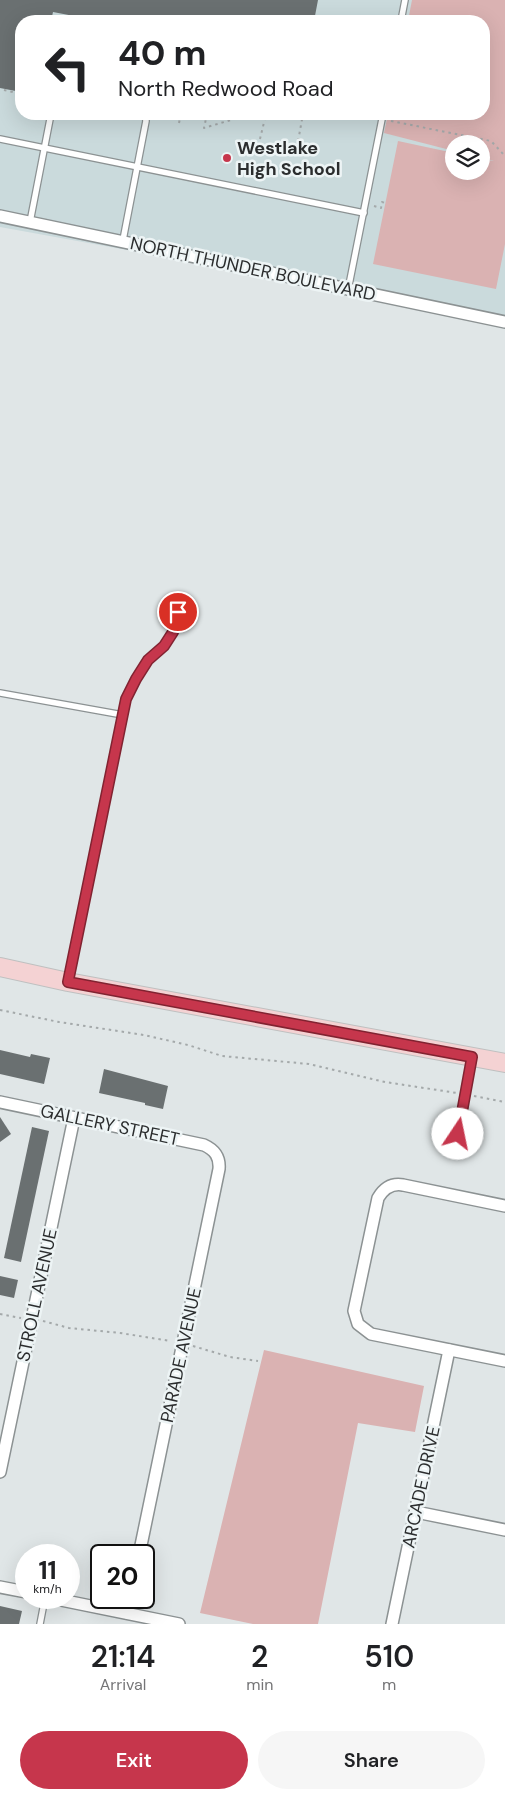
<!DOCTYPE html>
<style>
body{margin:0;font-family:"DM Sans",sans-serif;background:#f6f6f6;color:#202124;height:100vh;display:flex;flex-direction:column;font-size:19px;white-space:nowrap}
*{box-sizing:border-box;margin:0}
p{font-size:16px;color:#757577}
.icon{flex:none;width:28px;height:28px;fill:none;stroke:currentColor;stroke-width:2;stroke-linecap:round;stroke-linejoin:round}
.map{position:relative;height:1624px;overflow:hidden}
.details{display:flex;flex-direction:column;background:#fff;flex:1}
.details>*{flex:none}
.hud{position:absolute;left:15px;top:15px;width:475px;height:105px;border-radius:20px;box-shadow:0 5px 20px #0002;background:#fff;color:#202124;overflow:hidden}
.fabs{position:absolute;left:445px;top:135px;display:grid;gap:10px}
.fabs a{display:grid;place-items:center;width:45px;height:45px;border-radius:50%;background:#fff;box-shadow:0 5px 20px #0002;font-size:25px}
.speed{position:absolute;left:15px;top:1544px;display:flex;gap:10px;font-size:25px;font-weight:700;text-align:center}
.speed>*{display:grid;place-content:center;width:65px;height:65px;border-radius:50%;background:#fff;box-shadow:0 5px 20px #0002;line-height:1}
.speed small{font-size:12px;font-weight:400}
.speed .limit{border:2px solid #111;border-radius:8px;background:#fff;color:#111}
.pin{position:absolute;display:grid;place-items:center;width:42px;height:42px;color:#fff;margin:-21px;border:2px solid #fff;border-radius:50%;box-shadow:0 1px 5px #0007}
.me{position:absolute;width:55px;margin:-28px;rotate:11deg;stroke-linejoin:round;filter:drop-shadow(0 0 4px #0008)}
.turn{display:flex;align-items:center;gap:18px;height:105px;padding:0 20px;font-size:22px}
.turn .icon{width:65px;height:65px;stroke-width:2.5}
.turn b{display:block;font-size:35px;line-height:42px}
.eta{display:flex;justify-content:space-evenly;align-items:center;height:85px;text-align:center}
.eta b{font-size:30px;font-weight:600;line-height:35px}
.action{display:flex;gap:10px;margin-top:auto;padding:10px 20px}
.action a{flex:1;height:58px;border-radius:30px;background:#c6364c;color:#fff;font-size:20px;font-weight:600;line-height:58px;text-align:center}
.action a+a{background:#f6f6f6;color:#202124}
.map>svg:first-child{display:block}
.built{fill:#cadadc;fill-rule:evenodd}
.green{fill:#dab2b2}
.building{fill:#6a7071}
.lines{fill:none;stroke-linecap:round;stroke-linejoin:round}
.service-casing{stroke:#8c9293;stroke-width:8}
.minor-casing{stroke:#8c9293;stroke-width:14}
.primary-casing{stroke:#bfc0c0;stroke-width:20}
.path{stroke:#a4a9aa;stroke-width:2;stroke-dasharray:2.5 4;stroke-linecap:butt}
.service{stroke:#fff;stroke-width:5.5}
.minor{stroke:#fff;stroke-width:11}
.primary{stroke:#f4d2d3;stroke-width:18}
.route-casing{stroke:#812331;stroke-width:12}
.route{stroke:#c6364c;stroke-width:9}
.poi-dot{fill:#c6364c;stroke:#edf4f5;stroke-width:2}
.labels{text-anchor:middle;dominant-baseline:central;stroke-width:5;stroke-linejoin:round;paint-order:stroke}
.poi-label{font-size:18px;font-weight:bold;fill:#2b2d2e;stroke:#edf4f5;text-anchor:start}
.street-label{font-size:18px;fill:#2b2d2e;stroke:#edf4f5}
</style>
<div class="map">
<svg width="505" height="1624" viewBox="0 0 505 1624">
<rect width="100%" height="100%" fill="#e0e6e7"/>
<path class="built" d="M0 0H505V322L348 290 0 227ZM21 21H484V114H21ZM454 144H481V171H454Z"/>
<g class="green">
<polygon points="412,0 505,0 505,244 496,289 373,264 398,141 454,153 454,171 481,171 481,159 494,161 481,157 481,144 454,144 454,151 384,133 388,114 484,114 484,21 408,21"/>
<polygon points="264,1350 424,1386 415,1432 358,1423 318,1624 253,1624 200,1613"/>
</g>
<g class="building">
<polygon points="0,0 318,0 314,21 100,21 53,12 51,21 21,21 21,92 0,88"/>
<polygon points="0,1050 30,1057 31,1054 50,1058 44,1084 0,1074"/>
<polygon points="104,1069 168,1086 163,1109 145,1105 145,1103 99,1093"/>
<polygon points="0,1117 11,1134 0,1142"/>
<polygon points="32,1127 49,1131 21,1262 4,1258"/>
<polygon points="0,1276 18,1280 14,1298 0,1295"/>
<polygon points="0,1606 22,1611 19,1624 0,1624"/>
</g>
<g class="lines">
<defs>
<g id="service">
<polyline points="401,21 405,0"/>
<polyline points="0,139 364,213"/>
<polyline points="30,222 51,114"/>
<polyline points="123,240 146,121 145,114"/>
<polyline points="348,290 383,114"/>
<polyline points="0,693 123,715"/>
<polyline points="69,980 126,699 136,679 149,660 164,646 173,632 178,612"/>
<polyline points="457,1134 471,1059"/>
<polyline points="40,1624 45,1598"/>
</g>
<g id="minor">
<polyline points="0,216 505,322"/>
<path d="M0 1102 204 1145C215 1150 220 1157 219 1169L139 1555"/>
<path d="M505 1206 403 1185C392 1183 384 1188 378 1198L354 1311 358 1324 371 1334 505 1361"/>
<polyline points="0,1472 74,1118"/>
<polyline points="416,1512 505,1530"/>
<polyline points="0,1587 26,1592"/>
<polyline points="51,1598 179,1624"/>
<polyline points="127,1613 130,1598"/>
<polyline points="392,1624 449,1350"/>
</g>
<polyline id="primary" points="0,967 68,982 505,1063"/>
</defs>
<use href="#service" class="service-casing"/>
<use href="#minor" class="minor-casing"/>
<use href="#primary" class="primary-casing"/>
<g class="path">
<polyline points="4,90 21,94"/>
<polyline points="207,114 204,128 251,114"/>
<polyline points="391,121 491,141 505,156"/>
<polyline points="179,123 181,114"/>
<polyline points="260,139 266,114"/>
<polyline points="297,147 303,114"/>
<polyline points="374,206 381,208 382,202 385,203"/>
<polyline points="0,1010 59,1022 144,1035 188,1045 222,1056 309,1064 385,1082 457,1093"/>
<polyline points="474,1096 505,1102"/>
<polyline points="0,1314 21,1318"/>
<polyline points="43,1321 69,1328 120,1333 171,1341"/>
<polyline points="193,1346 230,1357 258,1361"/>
</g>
<use href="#service" class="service"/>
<use href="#minor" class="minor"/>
<use href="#primary" class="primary"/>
</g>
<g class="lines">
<defs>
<polyline id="route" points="178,612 173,632 164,646 148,660 136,679 126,699 68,982 472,1057 458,1134"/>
</defs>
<use href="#route" class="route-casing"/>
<use href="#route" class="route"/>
</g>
<circle class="poi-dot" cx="227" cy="158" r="5"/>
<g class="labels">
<g class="poi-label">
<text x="237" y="148">Westlake<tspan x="237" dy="21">High School</tspan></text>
</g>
<g class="street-label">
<text transform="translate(253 269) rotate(12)">NORTH THUNDER BOULEVARD</text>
<text transform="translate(110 1125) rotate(12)">GALLERY STREET</text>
<text transform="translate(37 1295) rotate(-78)">STROLL AVENUE</text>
<text transform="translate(181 1355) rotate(-78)">PARADE AVENUE</text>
<text transform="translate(421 1487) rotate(-78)">ARCADE DRIVE</text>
</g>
</g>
</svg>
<div class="fabs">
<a><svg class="icon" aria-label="layers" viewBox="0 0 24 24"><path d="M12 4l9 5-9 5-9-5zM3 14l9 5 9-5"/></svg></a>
</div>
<div class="speed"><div>11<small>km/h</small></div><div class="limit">20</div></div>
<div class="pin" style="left:178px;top:612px;background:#d93025"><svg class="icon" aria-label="arrive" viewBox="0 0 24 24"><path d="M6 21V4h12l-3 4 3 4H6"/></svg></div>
<svg class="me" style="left:458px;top:1134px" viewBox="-20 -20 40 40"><circle r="19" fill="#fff"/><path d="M0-13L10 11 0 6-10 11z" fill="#c6364c"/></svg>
<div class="hud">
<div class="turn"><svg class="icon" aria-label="left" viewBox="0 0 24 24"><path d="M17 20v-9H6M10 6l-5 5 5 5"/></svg><div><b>40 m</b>North Redwood Road</div></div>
</div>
</div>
<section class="details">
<div class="eta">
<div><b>21:14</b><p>Arrival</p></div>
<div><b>2</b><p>min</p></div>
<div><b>510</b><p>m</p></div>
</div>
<div class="action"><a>Exit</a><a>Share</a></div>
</section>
